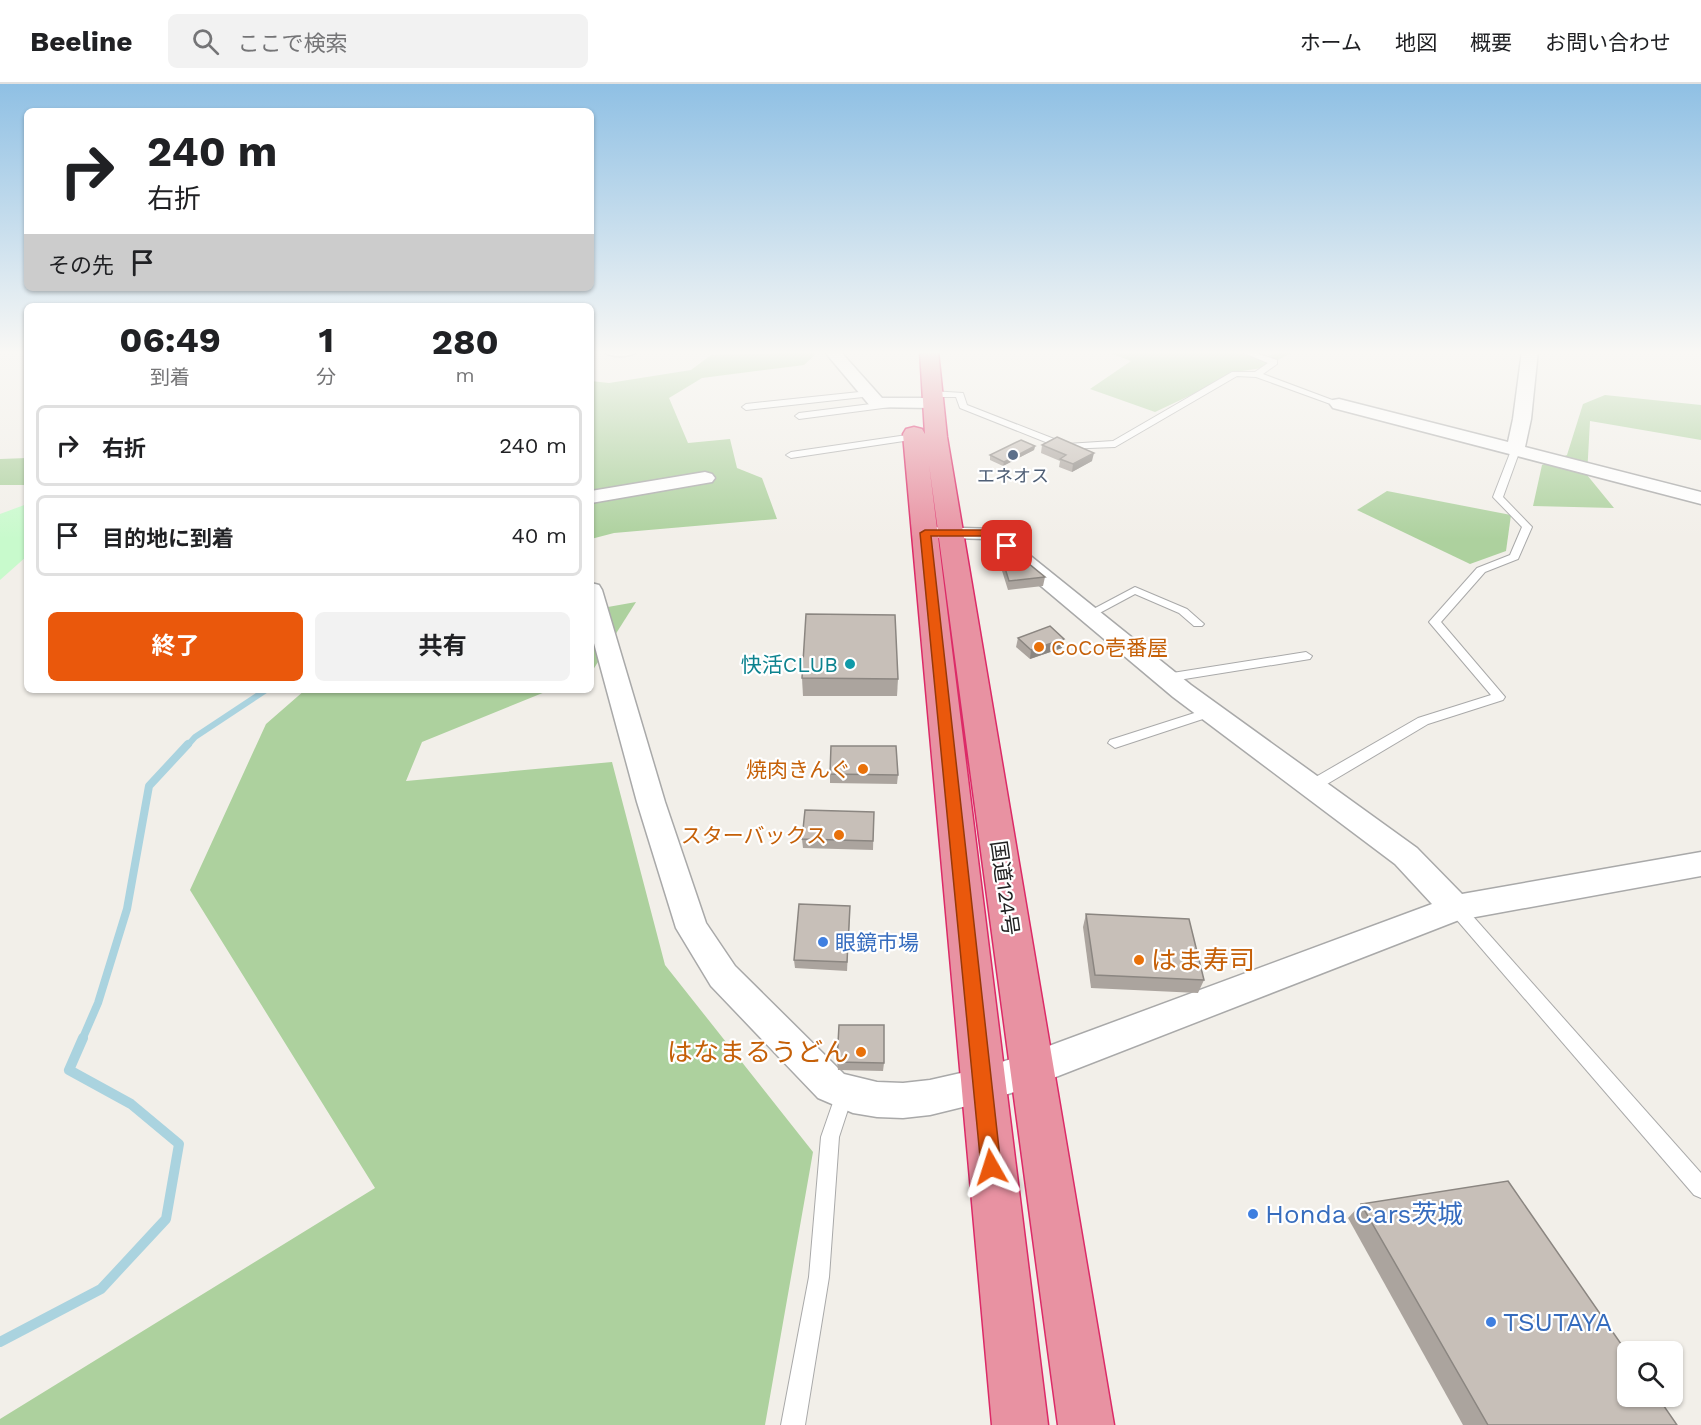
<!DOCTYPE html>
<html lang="ja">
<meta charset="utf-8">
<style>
body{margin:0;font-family:"Work Sans","Noto Sans JP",sans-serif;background:#f2f2f2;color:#202124;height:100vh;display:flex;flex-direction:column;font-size:22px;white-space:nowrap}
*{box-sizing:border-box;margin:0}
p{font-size:20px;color:#757577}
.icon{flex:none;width:33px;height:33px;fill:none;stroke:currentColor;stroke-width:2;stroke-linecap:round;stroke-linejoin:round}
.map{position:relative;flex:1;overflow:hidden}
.sheet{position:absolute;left:24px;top:219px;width:570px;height:390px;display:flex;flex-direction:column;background:#fff;border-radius:9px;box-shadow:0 2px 4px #0004}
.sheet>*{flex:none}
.banner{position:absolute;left:24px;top:24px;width:570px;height:183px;border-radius:9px;box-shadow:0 2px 4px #0004;background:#fff;color:#202124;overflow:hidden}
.tools{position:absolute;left:1617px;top:1257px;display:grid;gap:12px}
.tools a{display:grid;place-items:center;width:66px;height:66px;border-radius:9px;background:#fff;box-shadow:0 2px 4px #0004;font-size:30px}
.pin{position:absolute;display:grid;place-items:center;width:51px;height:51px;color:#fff;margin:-26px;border-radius:12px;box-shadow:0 3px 9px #0006}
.me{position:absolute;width:66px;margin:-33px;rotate:354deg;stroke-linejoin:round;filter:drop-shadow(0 0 4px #0008)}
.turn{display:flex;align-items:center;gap:21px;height:126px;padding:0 24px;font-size:27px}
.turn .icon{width:78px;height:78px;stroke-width:2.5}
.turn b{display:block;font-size:42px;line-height:51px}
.then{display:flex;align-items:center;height:57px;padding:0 24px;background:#0003;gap:12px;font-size:22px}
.eta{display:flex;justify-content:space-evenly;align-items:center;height:102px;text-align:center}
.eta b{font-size:36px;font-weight:700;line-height:42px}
.action{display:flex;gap:12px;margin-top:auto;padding:12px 24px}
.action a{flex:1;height:69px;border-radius:9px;background:#ea580c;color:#fff;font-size:24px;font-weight:700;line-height:69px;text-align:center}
.action a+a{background:#f2f2f2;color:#202124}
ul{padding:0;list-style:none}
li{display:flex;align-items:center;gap:18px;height:81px;margin:0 12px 9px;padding:0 12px;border:3px solid #e0e0e0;border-radius:9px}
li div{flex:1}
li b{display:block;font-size:22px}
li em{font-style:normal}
header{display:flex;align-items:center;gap:36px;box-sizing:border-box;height:84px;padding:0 30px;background:#fff;border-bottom:2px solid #e0e0e0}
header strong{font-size:28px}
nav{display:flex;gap:33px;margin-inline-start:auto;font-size:21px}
.search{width:420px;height:54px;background:#f2f2f2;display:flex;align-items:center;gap:15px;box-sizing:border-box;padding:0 21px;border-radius:9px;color:#757577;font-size:22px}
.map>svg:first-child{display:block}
.forest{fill:#add19e}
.park{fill:#c8facc}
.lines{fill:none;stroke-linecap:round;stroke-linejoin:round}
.stream-far2{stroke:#aad3df;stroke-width:6}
.stream-far1{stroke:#aad3df;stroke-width:8}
.stream{stroke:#aad3df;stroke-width:10}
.lane-casing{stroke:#a9a9a9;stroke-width:2}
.street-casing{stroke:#a9a9a9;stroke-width:3}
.highway-casing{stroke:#dc2a67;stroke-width:3}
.lane{fill:#fff;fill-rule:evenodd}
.street{fill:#fff;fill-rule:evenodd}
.highway{fill:#e892a2;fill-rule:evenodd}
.wall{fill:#aba49e}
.shaded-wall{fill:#8b8681}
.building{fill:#c7bfb8;stroke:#8b8681;stroke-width:1.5}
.route{fill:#ea580c;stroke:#983908;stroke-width:1.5}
.service-dot{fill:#5c6f8a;stroke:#fff;stroke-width:2}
.food-dot{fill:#e8710a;stroke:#fff;stroke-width:2}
.culture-dot{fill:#0f9aa8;stroke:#fff;stroke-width:2}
.shop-dot{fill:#3f7fe0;stroke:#fff;stroke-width:2}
.labels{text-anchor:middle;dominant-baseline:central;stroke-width:4.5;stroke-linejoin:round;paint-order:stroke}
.far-service-label{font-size:18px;fill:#4e5e75;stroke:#fff}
.food-label{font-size:21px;fill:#c56008;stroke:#fff;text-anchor:end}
.culture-label{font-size:21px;fill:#0d838f;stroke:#fff;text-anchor:end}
.street-label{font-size:21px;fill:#222;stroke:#fff}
.shop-label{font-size:21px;fill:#366cbe;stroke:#fff;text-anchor:start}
.near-food-label{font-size:26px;fill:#c56008;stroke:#fff;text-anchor:start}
.near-shop-label{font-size:26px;fill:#366cbe;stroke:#fff;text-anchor:start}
</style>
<header>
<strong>Beeline</strong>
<div class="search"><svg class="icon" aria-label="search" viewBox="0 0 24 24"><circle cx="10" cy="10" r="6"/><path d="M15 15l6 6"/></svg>ここで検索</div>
<nav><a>ホーム</a><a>地図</a><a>概要</a><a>お問い合わせ</a></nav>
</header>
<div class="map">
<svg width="1701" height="1341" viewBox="0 0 1701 1341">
<rect width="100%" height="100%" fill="#f2efe9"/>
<g class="forest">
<polygon points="1105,267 1233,267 1260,276 1280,267 1295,267 1262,284 1242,287 1155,328 1090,305 1131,277"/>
<polygon points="818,268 804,281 702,294 669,314 688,359 730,355 737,384 762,394 777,435 614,449 591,455 591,297 609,299 691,286 711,271"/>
<polygon points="1605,311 1701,321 1701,356 1590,337 1587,391 1614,424 1533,422 1542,381 1567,371 1583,320"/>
<polygon points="27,374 27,401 0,401 0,375"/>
<polygon points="1387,407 1511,431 1506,467 1470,480 1357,426"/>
<polygon points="636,518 591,589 591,526"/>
<polygon points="305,606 550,606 422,658 406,697 612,678 665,881 813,1068 765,1341 0,1341 0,1335 375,1104 190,806 266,640"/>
</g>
<polygon class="park" points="27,420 27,472 0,496 0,430"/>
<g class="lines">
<polyline class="stream-far2" points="187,662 195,653 266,606"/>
<polyline class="stream-far1" points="82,956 98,919 127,825 149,702 188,660"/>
<polyline class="stream" points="0,1258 101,1205 166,1135 179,1060 131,1020 69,986 83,954"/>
<defs>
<g id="lane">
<polygon points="1239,267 1250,267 1277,276 1277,280 1263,290 1343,320 1336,322 1256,293 1237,292 1115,363 1063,365 960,324 956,313 931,313 927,310 931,307 963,309 967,321 1067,360 1113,357 1232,288 1255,288 1268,279"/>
<polygon points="869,307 872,308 872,312 746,326 742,323 746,320"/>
<polygon points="895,317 898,318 898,322 799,335 795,332 799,329"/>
<polygon points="914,350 917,351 917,355 791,374 786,371 791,368"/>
<polygon points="1512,364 1520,366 1503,413 1532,443 1518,475 1485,488 1441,538 1505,613 1503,616 1428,640 1317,706 1307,706 1305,702 1307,698 1418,634 1491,611 1429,538 1477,484 1510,471 1522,443 1493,413"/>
<polygon points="1135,503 1187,525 1204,540 1202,542 1194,542 1179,529 1135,510 1094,532 1090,533 1084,530"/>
<polygon points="1306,568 1312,572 1310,575 1166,598 1160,594 1166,590"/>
<polygon points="1210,624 1215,625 1216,628 1215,631 1115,664 1108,659 1110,656"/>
<polygon points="1456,818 1462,820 1701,1089 1701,1114 1694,1111 1450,828 1448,824 1450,820"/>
<polygon points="844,1001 850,1004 853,1010 839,1053 829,1193 805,1341 781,1341 809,1193 821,1053 838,1004"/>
</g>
<g id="street">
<path d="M603 267H637C630 274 610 274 603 267Z"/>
<polygon points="824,267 840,267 882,314 932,314 938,315 940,319 938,323 932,324 871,323"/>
<polygon points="1522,267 1538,267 1531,335 1525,363 1701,408 1701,420 1333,324 1330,320 1333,316 1339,315 1508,358 1513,335"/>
<polygon points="705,388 712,390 715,394 712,398 591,419 591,407"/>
<polygon points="927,443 997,445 1191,601 1417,764 1462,810 1701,768 1701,792 1459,836 1030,1003 983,1018 930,1031 903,1034 877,1033 853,1029 818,1014 711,902 676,844 637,718 591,548 591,499 599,501 602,506 665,718 706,839 735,882 844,990 877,998 903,999 930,996 983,984 1030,969 1432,820 1395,780 1173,613 985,455 920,453 917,449 920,445"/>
</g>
<polygon id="highway" points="920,267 938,267 947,353 1114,1341 1058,1341 929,380 1048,1341 992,1341 903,350 906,345 914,343 922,345 925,350"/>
</defs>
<use href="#lane" class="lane-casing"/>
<use href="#street" class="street-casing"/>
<use href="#highway" class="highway-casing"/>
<use href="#lane" class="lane"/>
<use href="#street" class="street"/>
<use href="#highway" class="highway"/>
</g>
<g class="wall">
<polygon points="1042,361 1092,377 1072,388 1059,383 1060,377 1041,369"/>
<polygon points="1035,362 1034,366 1003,382 990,376 990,371"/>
<polygon points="995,452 1045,493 1043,502 1008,506 994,461"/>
<polygon points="1018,554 1064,555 1062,564 1030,575 1016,563"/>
<polygon points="802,594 898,595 897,612 803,612"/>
<polygon points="830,690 898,691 897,700 830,699"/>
<polygon points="874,728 873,766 803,764 802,755"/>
<polygon points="1086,830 1204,896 1198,909 1091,904 1083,843"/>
<polygon points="850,831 847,887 795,884 794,876"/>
<polygon points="837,978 884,979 883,987 838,986"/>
<polygon points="1361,1120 1677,1341 1463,1341 1348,1134"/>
</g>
<g class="shaded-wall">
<polygon points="1035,362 1034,366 1003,382 1004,378"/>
<polygon points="1094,369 1092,377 1072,388 1073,380"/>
<polygon points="1064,555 1062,564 1030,575 1031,566"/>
</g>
<g class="building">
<polygon points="1057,353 1094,369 1073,380 1060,375 1066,371 1042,361"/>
<polygon points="1021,356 1035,362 1004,378 990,371"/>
<polygon points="995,452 1045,493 1009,497"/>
<polygon points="806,530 895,531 898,595 802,594"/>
<polygon points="1050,542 1064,555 1031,566 1018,554"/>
<polygon points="831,662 896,662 898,691 830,690"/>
<polygon points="805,726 874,728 873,757 802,755"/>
<polygon points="799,820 850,822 847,878 794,876"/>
<polygon points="1086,830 1189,835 1204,896 1095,891"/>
<polygon points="839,941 884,941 884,979 837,978"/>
<polygon points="1508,1097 1628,1270 1628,1312 1657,1312 1677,1341 1488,1341 1361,1120"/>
</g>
<linearGradient id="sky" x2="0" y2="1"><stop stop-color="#8fc0e4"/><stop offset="0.59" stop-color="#f9f8f5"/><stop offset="1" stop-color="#f9f8f5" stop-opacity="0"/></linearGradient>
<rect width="1701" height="455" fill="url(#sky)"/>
<polygon class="route" points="925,446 990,446 1012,462 1010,464 1003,464 987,452 931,452 1001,1083 998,1090 991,1093 984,1090 981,1083 920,449"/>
<circle class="service-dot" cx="1013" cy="371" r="6"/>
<g class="food-dot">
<circle cx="1039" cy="563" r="6"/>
<circle cx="863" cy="685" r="6"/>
<circle cx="839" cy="751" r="6"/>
<circle cx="1139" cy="876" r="6"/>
<circle cx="861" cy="968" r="6"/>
</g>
<circle class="culture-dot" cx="850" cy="580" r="6"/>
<g class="shop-dot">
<circle cx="823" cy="858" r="6"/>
<circle cx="1253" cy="1130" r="6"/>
<circle cx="1491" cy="1238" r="6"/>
</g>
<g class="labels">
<g class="far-service-label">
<text x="1013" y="391">エネオス</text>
</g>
<g class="food-label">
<text x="1051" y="563" text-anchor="start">CoCo壱番屋</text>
<text x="851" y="685">焼肉きんぐ</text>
<text x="827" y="751">スターバックス</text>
</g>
<g class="culture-label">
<text x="838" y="580">快活CLUB</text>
</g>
<g class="street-label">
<text transform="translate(1005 804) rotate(82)">国道124号</text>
</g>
<g class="shop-label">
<text x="835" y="858">眼鏡市場</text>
</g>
<g class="near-food-label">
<text x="1151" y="876">はま寿司</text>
<text x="849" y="968" text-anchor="end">はなまるうどん</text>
</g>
<g class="near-shop-label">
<text x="1265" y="1130">Honda Cars茨城</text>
<text x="1503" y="1238">TSUTAYA</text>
</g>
</g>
</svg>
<div class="tools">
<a><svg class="icon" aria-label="search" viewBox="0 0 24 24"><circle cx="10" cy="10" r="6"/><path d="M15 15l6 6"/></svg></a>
</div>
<div class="pin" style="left:1007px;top:462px;background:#d93025"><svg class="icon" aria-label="arrive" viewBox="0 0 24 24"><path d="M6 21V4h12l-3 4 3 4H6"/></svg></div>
<svg class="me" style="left:991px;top:1083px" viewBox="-20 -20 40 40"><path d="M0-17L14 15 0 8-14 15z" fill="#ea580c" stroke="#fff" stroke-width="4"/></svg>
<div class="banner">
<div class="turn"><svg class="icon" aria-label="right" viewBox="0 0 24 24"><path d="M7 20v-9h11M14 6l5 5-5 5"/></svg><div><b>240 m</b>右折</div></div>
<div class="then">その先<svg class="icon" aria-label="arrive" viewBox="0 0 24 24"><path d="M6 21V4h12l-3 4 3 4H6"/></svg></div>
</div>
<section class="sheet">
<div class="eta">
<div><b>06:49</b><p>到着</p></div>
<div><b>1</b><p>分</p></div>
<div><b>280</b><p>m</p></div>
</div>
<ul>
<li><svg class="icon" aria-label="right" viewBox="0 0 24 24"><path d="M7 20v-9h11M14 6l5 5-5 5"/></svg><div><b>右折</b></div><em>240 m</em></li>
<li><svg class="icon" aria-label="arrive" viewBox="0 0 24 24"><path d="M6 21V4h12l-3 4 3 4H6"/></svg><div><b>目的地に到着</b></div><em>40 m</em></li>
</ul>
<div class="action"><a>終了</a><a>共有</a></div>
</section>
</div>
